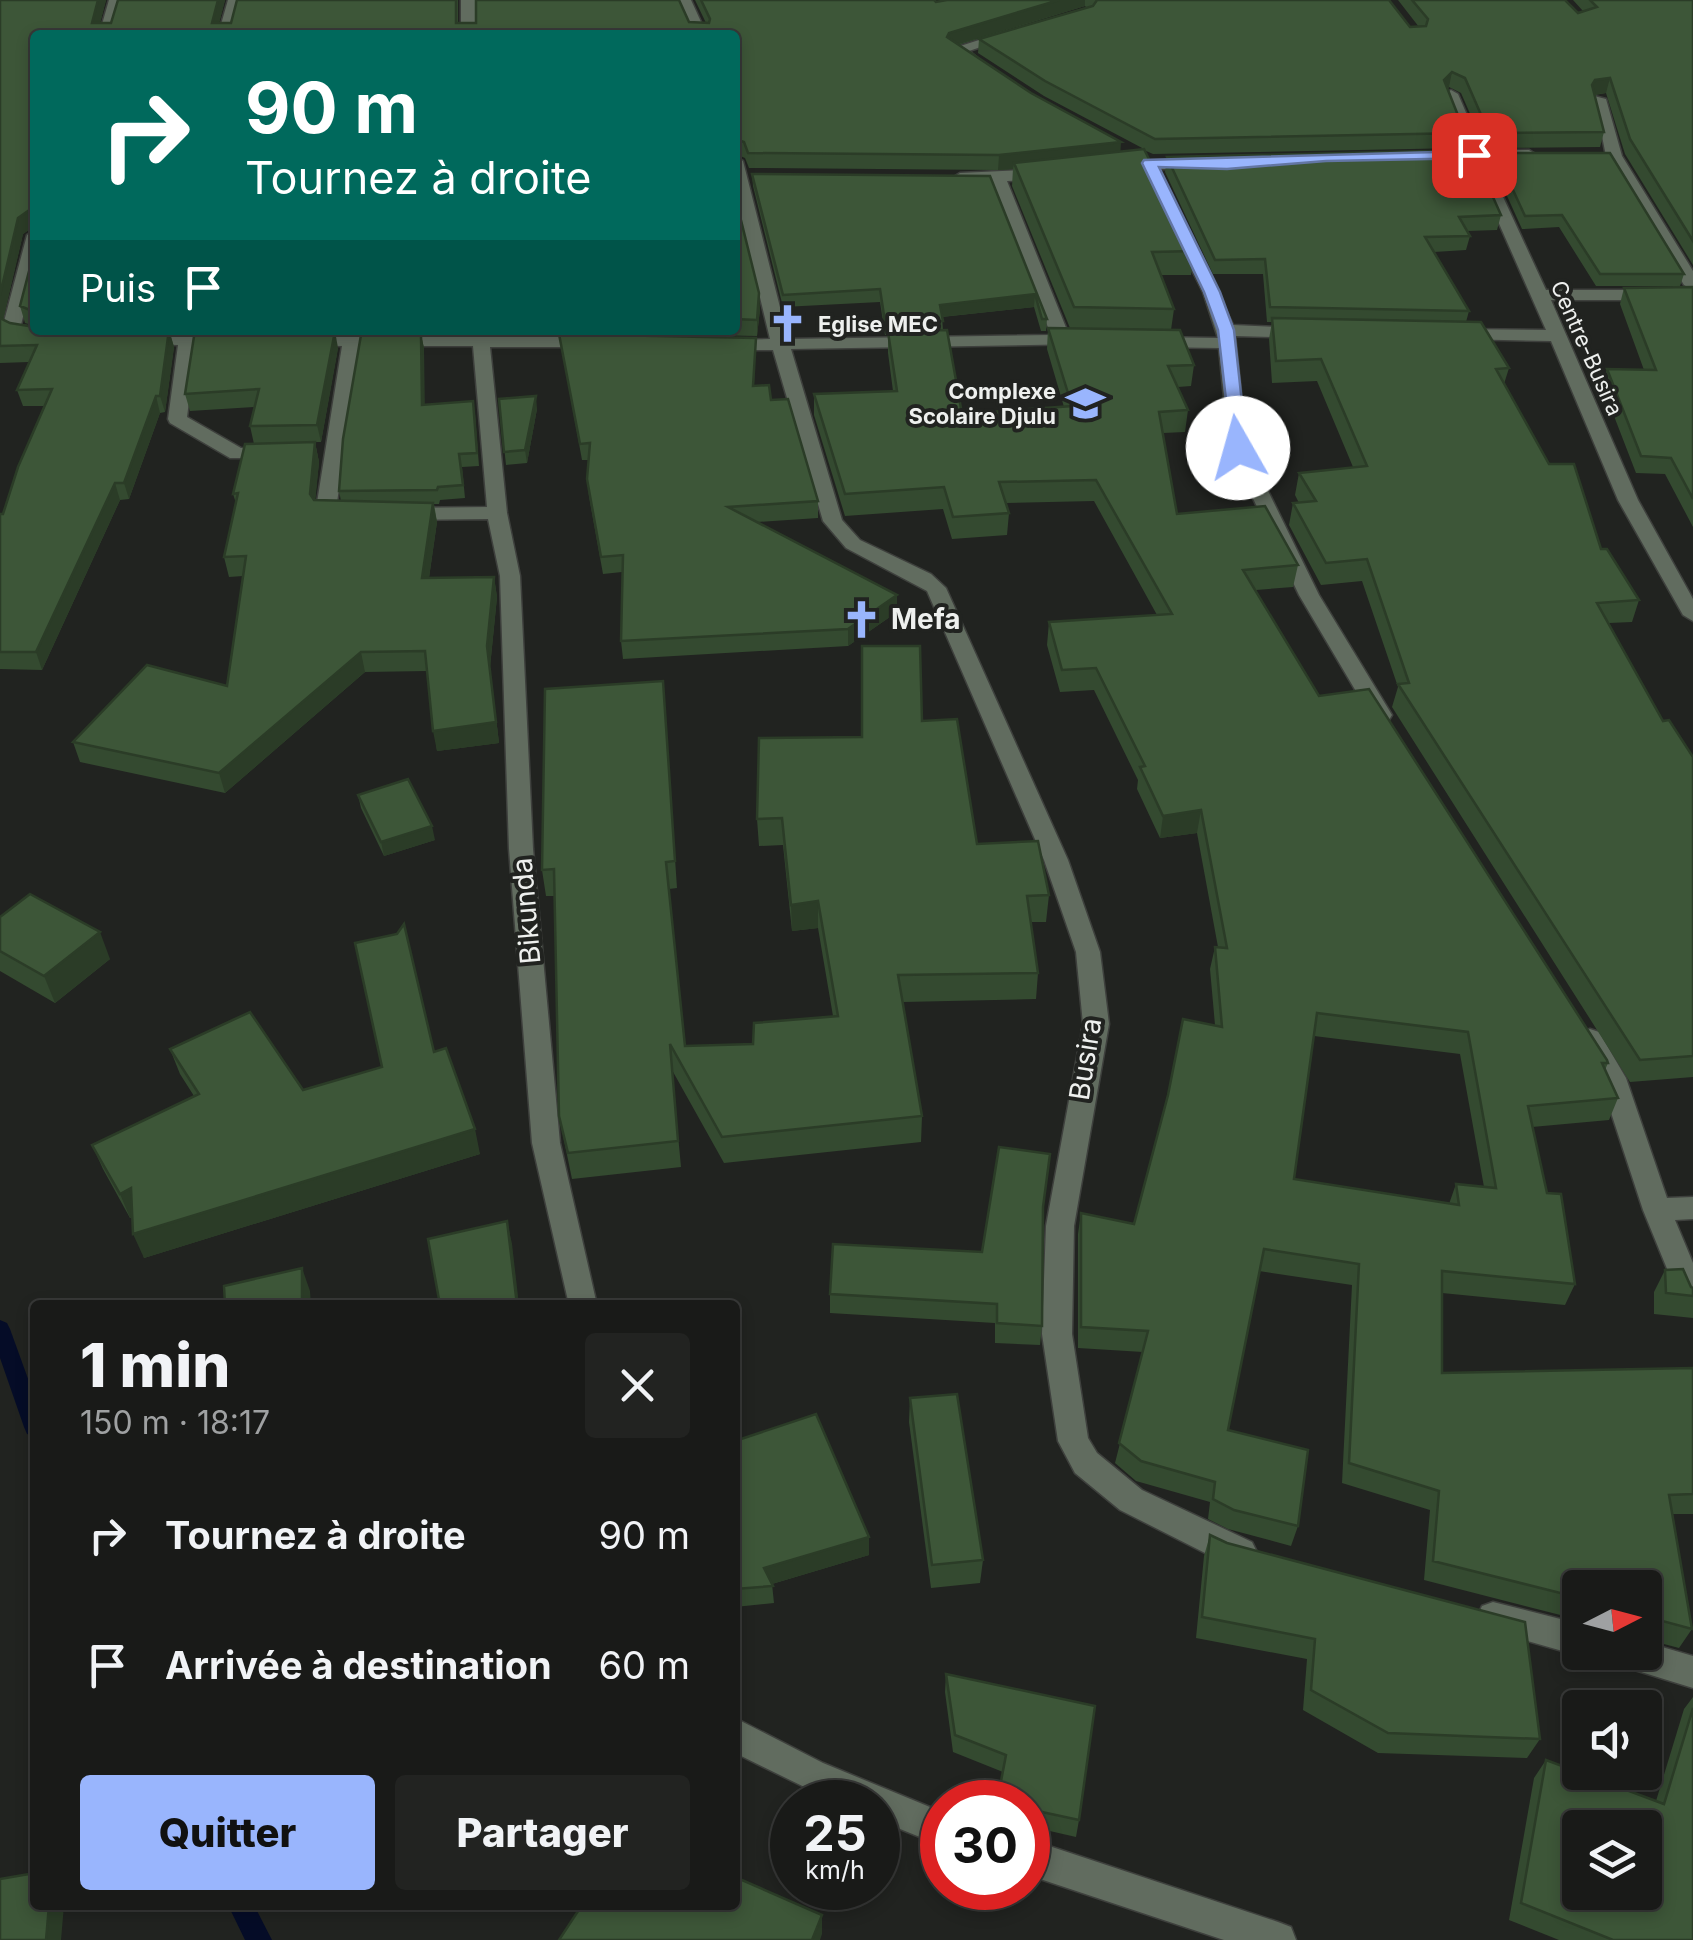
<!DOCTYPE html>
<html lang="fr">
<meta charset="utf-8">
<style>
body{margin:0;font-family:Inter,sans-serif;background:#222321;color:#f1f3f6;height:100vh;display:flex;flex-direction:column;font-size:38px;white-space:nowrap}
*{box-sizing:border-box;margin:0}
p{font-size:32px;color:#9fa1a2}
.icon{flex:none;width:55px;height:55px;fill:none;stroke:currentColor;stroke-width:2;stroke-linecap:round;stroke-linejoin:round}
.map{position:relative;flex:1;overflow:hidden}
.panel{position:absolute;left:30px;top:1300px;width:710px;height:610px;display:flex;flex-direction:column;background:#191a18;border-radius:10px;box-shadow:0 5px 15px #0003,0 0 0 2px #373837}
.panel>*{flex:none}
.banner{position:absolute;left:30px;top:30px;width:710px;height:305px;border-radius:10px;box-shadow:0 5px 15px #0003,0 0 0 2px #373837;background:#00695c;color:#fff;overflow:hidden}
.needle{width:65px;rotate:84deg}
.buttons{position:absolute;left:1562px;top:1570px;display:grid;gap:20px}
.buttons a{display:grid;place-items:center;width:100px;height:100px;border-radius:10px;background:#191a18;box-shadow:0 5px 15px #0003,0 0 0 2px #373837;font-size:50px}
.speed{position:absolute;left:770px;top:1780px;display:flex;gap:20px;font-size:50px;font-weight:700;text-align:center}
.speed>*{display:grid;place-content:center;width:130px;height:130px;border-radius:50%;background:#191a18;box-shadow:0 5px 15px #0003,0 0 0 2px #373837;line-height:1}
.speed small{font-size:25px;font-weight:400}
.speed .limit{border:15px solid #d22;background:#fff;color:#111}
.pin{position:absolute;display:grid;place-items:center;width:85px;height:85px;color:#fff;margin:-42px;border-radius:20px;box-shadow:0 5px 15px #0006}
.me{position:absolute;width:110px;margin:-55px;rotate:353deg;stroke-linejoin:round;filter:drop-shadow(0 0 8px #0008)}
.turn{display:flex;align-items:center;gap:35px;height:210px;padding:0 50px;font-size:45px}
.turn .icon{width:130px;height:130px;stroke-width:2.5}
.turn b{display:block;font-size:70px;line-height:85px}
.then{display:flex;align-items:center;height:95px;padding:0 50px;background:#0003;gap:20px;font-size:38px}
.round{display:grid;place-items:center;flex:none;width:105px;height:105px;border-radius:10px;background:#222321}
.summary{display:flex;align-items:center;justify-content:space-between;height:170px;padding:0 50px}
h1{font-size:60px;font-weight:800;line-height:75px}
.button{display:flex;gap:20px;margin-top:auto;padding:20px 50px}
.button a{flex:1;height:115px;border-radius:10px;background:#99b5fd;color:#111;font-size:40px;font-weight:800;line-height:115px;text-align:center}
.button a+a{background:#222321;color:#f1f3f6}
ul{padding:0;list-style:none}
li{display:flex;align-items:center;gap:30px;height:130px;padding:0 50px}
li div{flex:1}
li b{display:block;font-size:38px}
li em{font-style:normal}
.map>svg:first-child{display:block}
.lines{fill:none;stroke-linecap:round;stroke-linejoin:round}
.stream{fill:#050c27;fill-rule:evenodd}
.minor-casing{stroke:#3e403d;stroke-width:3}
.minor{fill:#616c5f;fill-rule:evenodd}
.wall{fill:#344a30;fill-rule:evenodd}
.shaded-wall{fill:#2b3c27}
.building{fill:#3d5638;stroke:#2b3c27;stroke-width:2.5;fill-rule:evenodd}
.route{fill:#99b5fd;stroke:#6376a4;stroke-width:2.5}
.labels{text-anchor:middle;dominant-baseline:central;stroke-width:8;stroke-linejoin:round;paint-order:stroke}
.far-poi-label{font-size:22px;font-weight:bold;fill:#eef0ee;stroke:#212320;text-anchor:start}
.far-street-label{font-size:22px;fill:#eef0ee;stroke:#212320}
.poi-label{font-size:28px;font-weight:bold;fill:#eef0ee;stroke:#212320;text-anchor:start}
.street-label{font-size:28px;fill:#eef0ee;stroke:#212320}
</style>
<div class="map">
<svg width="1693" height="1940" viewBox="0 0 1693 1940">
<rect width="100%" height="100%" fill="#212320"/>
<g class="lines">
<g class="stream">
<polygon points="0,1320 7,1323 10,1329 35,1398 35,1436 27,1434 24,1427 0,1358"/>
<polygon points="228,1905 254,1905 272,1940 245,1940"/>
</g>
<defs>
<g id="minor">
<polygon points="109,0 123,0 113,35 99,35"/>
<polygon points="228,0 242,0 232,35 218,35"/>
<rect x="461" y="0" width="14" height="35"/>
<polygon points="677,0 691,0 707,35 693,35"/>
<polygon points="1004,32 1016,35 969,51 982,62 982,68 972,68 951,49"/>
<polygon points="1451,90 1458,94 1482,150 1529,150 1537,155 1529,160 1486,160 1546,290 1653,290 1662,295 1653,300 1551,300 1638,500 1693,599 1693,621 1683,615 1618,500 1551,341 1457,339 1448,334 1457,329 1546,330 1471,160 1439,160 1431,155 1439,150 1467,150 1444,94"/>
<polygon points="1594,96 1606,99 1622,156 1693,271 1693,290 1684,285 1606,156"/>
<polygon points="735,156 743,161 788,339 1051,335 991,181 960,183 952,178 960,173 1045,169 1053,174 1045,179 1007,181 1069,335 1084,336 1084,344 791,349 842,520 860,540 931,574 946,588 1068,860 1100,952 1109,1024 1074,1226 1072,1334 1088,1438 1097,1453 1142,1490 1252,1542 1257,1552 1252,1562 1241,1567 1211,1556 1120,1510 1075,1473 1058,1441 1042,1334 1046,1226 1083,1024 1076,952 1044,860 927,591 846,548 823,521 773,350 723,350 714,345 723,340 770,339 735,193"/>
<polygon points="1119,161 1199,159 1207,164 1199,169 1113,169 1111,166"/>
<polygon points="1173,225 1187,228 1233,325 1302,328 1311,333 1302,338 1235,336 1247,448 1319,595 1392,715 1389,720 1373,720 1299,595 1229,448 1219,348 1153,347 1144,342 1153,337 1218,338 1203,292 1171,228"/>
<path d="M35 230V268L21 325 46 330 45 336C33 339 11 337 2 329L27 235Z"/>
<polygon points="180,330 223,335 232,340 223,345 196,345 187,417 241,448 284,450 284,458 230,458 170,423 168,419 178,345 138,344 129,339 138,334 180,334"/>
<polygon points="471,330 489,330 489,336 593,337 602,342 593,347 490,347 507,513 520,576 533,849 560,1143 597,1305 569,1305 532,1143 509,849 500,576 488,519 401,520 391,514 401,508 487,507 473,346 360,346 336,509 353,512 356,516 346,522 321,518 316,509 342,346 303,345 294,340 303,335 472,336"/>
<polygon points="1590,1029 1599,1032 1626,1078 1667,1198 1693,1197 1693,1219 1675,1220 1693,1263 1693,1310 1683,1307 1679,1298 1643,1210 1600,1079 1577,1039 1581,1032"/>
<polygon points="1493,1602 1580,1624 1580,1652 1588,1652 1580,1656 1482,1628 1477,1617 1482,1606"/>
<polygon points="1645,1642 1693,1656 1693,1688 1612,1663 1608,1652 1645,1652"/>
<polygon points="735,1718 823,1763 942,1812 942,1846 878,1820 878,1802 835,1802 735,1753"/>
<polygon points="1028,1839 1278,1922 1291,1927 1296,1940 1224,1940 1028,1875"/>
</g>
</defs>
<use href="#minor" class="minor-casing"/>
<use href="#minor" class="minor"/>
</g>
<g class="wall">
<path d="M0 0H106L100 23H111L118 0H225L219 23H231L458 0V23H706L695 0H934L936 2 947 0H1389L1410 27H1419L1398 0H1565L1578 13 1583 11 1573 0H1693V265L1625 154 1606 93 1595 95 1604 132 1600 147 1485 148 1461 93 1449 87 1447 89 1465 133 1462 148 1153 154 1144 150 1194 251 1191 275H1161L1174 309 1171 330 1194 365 1191 386 1178 387 1188 410 1185 432 1163 433 1177 514 1298 565 1293 587 1256 590 1319 696 1608 1063 1605 1070 1618 1098 1609 1120 1532 1127 1547 1193 1575 1284 1565 1305 1442 1293V1373L1693 1368V1514H1673L1692 1629 1679 1648 1645 1639V1588H1580V1620L1424 1580 1430 1510 1342 1483 1352 1285 1259 1271 1228 1430 1298 1526 1291 1546 1228 1529 1208 1519 1210 1502 1136 1481 1115 1463 1143 1352 1078 1348V1234L1081 1213 1134 1224 1215 1025 1210 969 1215 947H1218L1197 833 1160 838 1137 789 1138 780 1094 690 1060 692 1047 645 1049 622 1157 615 1094 501 1006 503 1009 513 1007 535 952 539 943 509 845 516 814 415V394L893 391 888 353V335H885L880 302 783 307 753 186 752 174 990 176 1047 319 1046 331H1041L1034 307 942 317 943 330 962 414 1064 407 1047 349 1048 328H1070L1012 186 1013 169 998 170 749 168 745 158 735 154V35H35V326L25 323 20 306 34 252 33 227 23 234 3 320 35 330H169L174 347 165 412 160 413 129 499 120 500 42 670 0 669V514H3L44 406H23L17 390 29 362 0 363ZM1085 6 1087 8 979 39 978 53 1044 96 1144 149 1120 152 958 45ZM1314 1036 1460 1054 1484 1187 1456 1184 1449 1204 1294 1179Z"/>
<polygon points="1496,153 1684,274 1680,286 1596,286 1559,227 1522,229 1493,165"/>
<polygon points="1167,157 1501,215 1497,230 1467,231 1470,236 1466,250 1434,252 1469,311 1466,322 1509,368 1504,384 1549,464 1601,549 1639,600 1632,622 1609,623 1663,721 1693,757 1693,1077 1630,1082 1392,707 1398,687 1362,581 1321,585 1289,525 1293,503 1299,503 1295,495 1299,473 1353,467 1317,381 1272,383 1269,339 1272,322 1267,322 1263,274 1213,274 1165,172"/>
<polygon points="735,196 760,309 757,336 558,332 557,330 735,330"/>
<polygon points="1693,287 1693,527 1665,474 1636,473 1602,385 1607,369 1644,370 1620,304 1624,288"/>
<polygon points="559,334 756,338 754,385 771,400 818,501 818,518 757,522 897,595 897,612 848,646 623,659 621,641 622,572 603,574 589,496 587,479 589,460 582,460"/>
<polygon points="421,335 424,348 424,405 475,414 479,466 462,467 465,498 440,500 439,504 434,504 437,522 429,578 494,577 497,597 490,667 499,743 437,751 427,671 365,672 225,793 80,762 73,742 227,686 243,576 229,577 224,557 236,503 233,494 254,444 250,426 254,407 190,411 185,394 338,348 321,442 315,442 319,462 315,500 341,501 339,491"/>
<polygon points="499,399 537,409 527,463 506,465"/>
<polygon points="663,681 677,888 669,889 685,1046 753,1044 833,1016 818,928 792,931 783,845 759,846 757,819 862,737 922,721 977,844 1049,895 1046,922 1031,922 1038,973 1036,999 903,1002 922,1116 921,1142 724,1163 672,1070 681,1167 572,1179 559,1116 554,896 546,896 542,870"/>
<polygon points="358,795 435,840 384,856 361,808"/>
<polygon points="0,917 110,959 55,1003 0,971"/>
<polygon points="170,1049 303,1090 434,1052 480,1154 144,1258 133,1217 130,1218 103,1169 92,1145 194,1096 180,1074"/>
<polygon points="1043,1208 1042,1326 1040,1345 995,1343 995,1323 830,1313 830,1294 982,1252"/>
<polygon points="1665,1270 1693,1288 1693,1318 1654,1314 1654,1292"/>
<polygon points="910,1398 983,1560 980,1583 931,1588 909,1422"/>
<polygon points="735,1441 869,1537 869,1555 772,1584 774,1603 735,1607"/>
<polygon points="1210,1535 1540,1739 1527,1758 1378,1753 1303,1710 1307,1659 1196,1638 1204,1556"/>
<polygon points="946,1674 1079,1820 1076,1837 1028,1826 1028,1802 1003,1772 953,1752 945,1692"/>
<polygon points="1693,1697 1693,1940 1559,1940 1509,1920 1534,1778 1546,1760 1656,1801 1684,1709"/>
</g>
<g class="shaded-wall">
<polygon points="98,0 106,0 97,35 92,23"/>
<polygon points="218,0 225,0 216,35 212,23"/>
<polygon points="1059,0 1085,0 1085,6 949,47 947,37 949,33"/>
<polygon points="1452,72 1449,87 1441,95 1444,80"/>
<polygon points="1610,78 1606,93 1591,95 1592,85 1595,80"/>
<polygon points="1121,142 1120,158 1014,163 1013,169 998,170 999,155"/>
<polygon points="28,211 33,227 23,234 0,332 0,295 18,218"/>
<polygon points="759,293 760,309 757,336 757,320"/>
<polygon points="1035,294 1034,307 940,317 940,305"/>
<polygon points="169,330 174,347 165,412 160,396"/>
<polygon points="335,331 338,348 321,442 317,425"/>
<polygon points="421,335 424,348 425,418 422,405"/>
<polygon points="156,396 160,413 129,499 124,483"/>
<polygon points="536,396 537,409 527,463 525,450"/>
<polygon points="315,442 319,462 314,514 310,494"/>
<polygon points="115,483 120,500 42,670 36,652"/>
<polygon points="433,503 437,522 426,598 422,578"/>
<polygon points="494,577 497,597 490,667 499,743 437,751 433,731 487,646"/>
<polygon points="897,595 897,612 848,646 848,629"/>
<polygon points="361,652 365,672 225,793 219,773"/>
<polygon points="1201,810 1197,833 1160,838 1163,816"/>
<polygon points="432,826 435,840 384,856 381,842"/>
<polygon points="818,901 818,928 792,931 791,905"/>
<polygon points="100,932 110,959 55,1003 44,976"/>
<polygon points="475,1129 480,1154 144,1258 133,1234"/>
<polygon points="131,1188 141,1213 130,1218 120,1194"/>
<polygon points="507,1221 512,1244 519,1305 517,1305"/>
<polygon points="302,1268 310,1291 311,1305 302,1305"/>
<polygon points="869,1537 869,1555 765,1586 764,1568"/>
<polygon points="49,1905 64,1905 61,1940 46,1940"/>
<polygon points="822,1915 822,1934 820,1940 812,1940"/>
</g>
<g class="building">
<polygon points="0,0 98,0 92,23 111,23 118,0 218,0 212,23 231,23 237,0 456,0 456,23 476,23 476,0 679,0 689,22 709,23 710,19 701,0 934,0 936,2 947,0 1059,0 949,33 947,37 1031,93 1121,142 999,155 748,153 744,142 735,139 735,35 35,35 35,310 30,310 20,306 34,252 34,214 28,211 18,218 0,295"/>
<polygon points="1097,0 1389,0 1410,27 1426,26 1428,19 1412,0 1565,0 1578,13 1597,7 1590,0 1693,0 1693,241 1630,139 1610,78 1595,80 1592,85 1604,132 1489,133 1465,78 1452,72 1444,80 1465,133 1155,139 1045,81 979,39 1093,6"/>
<polygon points="1144,149 1194,251 1152,252 1174,309 1074,307 1014,163"/>
<polygon points="1472,150 1501,215 1459,217 1470,236 1425,237 1469,311 1270,307 1265,259 1215,260 1167,157"/>
<polygon points="1496,153 1610,153 1684,274 1600,274 1562,215 1525,216"/>
<polygon points="752,174 990,176 1047,319 1042,319 1035,294 940,305 943,321 885,322 880,289 783,295"/>
<polygon points="735,196 759,293 757,320 735,319"/>
<polygon points="1693,287 1693,499 1671,458 1641,456 1607,369 1656,370 1624,288"/>
<polygon points="0,318 10,323 35,327 35,330 169,330 160,396 156,396 124,483 115,483 36,652 0,652 0,514 3,514 18,467 52,389 17,390 37,345 0,346"/>
<polygon points="1272,318 1481,322 1509,368 1496,369 1549,464 1574,464 1601,549 1607,549 1639,600 1597,603 1663,721 1669,720 1693,757 1693,1056 1640,1060 1398,684 1409,683 1367,559 1326,563 1293,503 1316,501 1299,473 1367,466 1321,359 1276,361"/>
<path d="M1048 328 1180 330 1194 365 1168 366 1188 410 1159 412 1177 514 1265 506 1298 565 1243 570 1319 696 1369 689 1607 1060 1608 1063H1602L1618 1098 1528 1106 1547 1193 1561 1194 1575 1284 1442 1271V1373L1693 1368V1494L1669 1495 1692 1629 1659 1620 1654 1624 1645 1623V1588H1580V1598L1433 1561 1439 1491 1349 1463 1359 1264 1264 1249 1228 1430 1308 1450 1298 1526 1234 1510 1213 1499 1215 1482 1141 1461 1119 1443 1148 1331 1081 1327V1213L1134 1224 1168 1095 1183 1019 1222 1027 1215 947 1227 948 1201 810 1163 816 1140 767 1145 766 1096 668 1062 670 1049 622 1172 614 1096 480 999 482 1009 513 953 517 944 487 845 494 814 394 897 391 888 332 947 330 962 414 1072 406ZM1317 1013 1468 1032 1496 1188 1456 1184 1459 1205 1294 1179Z"/>
<polygon points="195,330 335,331 317,425 250,426 259,389 185,394"/>
<polygon points="559,334 756,338 753,386 769,385 771,400 788,399 818,501 728,507 897,595 848,629 621,641 623,555 601,557 587,479 590,443 580,444"/>
<polygon points="361,335 421,335 422,405 473,401 477,453 459,454 463,485 438,487 437,490 339,491 343,439"/>
<polygon points="536,396 525,450 504,452 499,399"/>
<polygon points="315,442 310,494 314,500 433,503 422,578 494,577 487,646 496,722 433,731 425,651 361,652 219,773 73,742 147,665 227,686 246,556 224,557 238,493 233,494 245,444"/>
<polygon points="862,646 920,646 922,721 957,719 977,844 1038,841 1049,895 1027,896 1038,973 898,975 922,1116 722,1137 670,1044 678,1141 568,1153 559,1116 554,869 542,870 545,689 663,681 675,861 666,862 685,1046 753,1044 754,1023 838,1016 818,901 791,905 782,818 757,819 759,738 862,737"/>
<polygon points="408,779 432,826 381,842 358,795"/>
<polygon points="30,894 100,932 44,976 0,951 0,917"/>
<polygon points="404,924 434,1052 446,1048 475,1129 133,1234 131,1188 120,1194 92,1145 199,1094 170,1049 250,1012 303,1090 382,1067 355,943 397,934"/>
<polygon points="999,1147 1050,1154 1043,1207 1042,1326 997,1323 997,1304 830,1294 833,1244 982,1252"/>
<polygon points="507,1221 517,1305 440,1305 428,1239"/>
<polygon points="302,1268 302,1305 225,1305 224,1286"/>
<polygon points="1683,1269 1691,1287 1693,1288 1693,1296 1666,1293 1665,1270"/>
<polygon points="957,1394 983,1560 932,1565 910,1398"/>
<polygon points="816,1414 869,1537 764,1568 773,1586 735,1589 735,1441"/>
<polygon points="1210,1535 1227,1543 1525,1622 1540,1739 1388,1733 1311,1690 1315,1639 1202,1617"/>
<polygon points="946,1674 1095,1706 1079,1820 1028,1809 1028,1802 997,1802 1006,1755 955,1735"/>
<path d="M1693 1708V1940H1613L1521 1903 1546 1760 1664 1804ZM1580 1828H1645V1892H1580Z"/>
<polygon points="35,1873 35,1905 49,1905 46,1940 0,1940 0,1879"/>
<polygon points="735,1877 822,1915 812,1940 559,1940 582,1905 735,1905"/>
</g>
<polygon class="route" points="1474,151 1479,152 1479,158 1326,161 1227,169 1159,167 1220,292 1234,330 1247,448 1232,452 1218,330 1204,292 1142,163 1144,160"/>
<defs>
<symbol id="church-bare" viewBox="-9 -9 18 18"><path d="M-1.2-6h2.4v3.5h3.3v2.4h-3.3V6h-2.4V-.1h-3.3v-2.4h3.3Z" fill="#99b5fd" stroke="#212320" stroke-width="2.5" paint-order="stroke"/></symbol>
<symbol id="school-bare" viewBox="-9 -9 18 18"><path d="M0-5L7-2L0 1L-7-2ZM-4 1L0 2.5L4 1V4Q0 6-4 4Z" fill="#99b5fd" stroke="#212320" stroke-width="2.5" paint-order="stroke"/></symbol>
</defs>
<g fill-rule="evenodd">
<use href="#church-bare" x="760" y="296" width="55" height="55"/>
<use href="#school-bare" x="1058" y="376" width="55" height="55"/>
<use href="#church-bare" x="834" y="592" width="55" height="55"/>
</g>
<g class="labels">
<g class="far-poi-label">
<text x="818" y="324">Eglise MEC</text>
<text x="1056" y="391" text-anchor="end">Complexe<tspan x="1056" dy="25">Scolaire Djulu</tspan></text>
</g>
<g class="far-street-label">
<text transform="translate(1587 348) rotate(66)">Centre-Busira</text>
</g>
<g class="poi-label">
<text x="891" y="619">Mefa</text>
</g>
<g class="street-label">
<text transform="translate(526 911) rotate(-95)">Bikunda</text>
<text transform="translate(1085 1059) rotate(-81)">Busira</text>
</g>
</g>
</svg>
<div class="buttons">
<a><svg class="needle" viewBox="-14 -14 28 28"><path d="M0-13l5 13h-10z" fill="#e53935"/><path d="M0 13l5-13h-10z" fill="#9fa1a2"/></svg></a>
<a><svg class="icon" aria-label="sound" viewBox="0 0 24 24"><path d="M4 9h4l5-4v14l-5-4H4zM17 9q2 3 0 6"/></svg></a>
<a><svg class="icon" aria-label="layers" viewBox="0 0 24 24"><path d="M12 4l9 5-9 5-9-5zM3 14l9 5 9-5"/></svg></a>
</div>
<div class="speed"><div>25<small>km/h</small></div><div class="limit">30</div></div>
<div class="pin" style="left:1474px;top:155px;background:#d93025"><svg class="icon" aria-label="arrive" viewBox="0 0 24 24"><path d="M6 21V4h12l-3 4 3 4H6"/></svg></div>
<svg class="me" style="left:1238px;top:448px" viewBox="-20 -20 40 40"><circle r="19" fill="#fff"/><path d="M0-13L10 11 0 6-10 11z" fill="#99b5fd"/></svg>
<div class="banner">
<div class="turn"><svg class="icon" aria-label="right" viewBox="0 0 24 24"><path d="M7 20v-9h11M14 6l5 5-5 5"/></svg><div><b>90 m</b>Tournez à droite</div></div>
<div class="then">Puis<svg class="icon" aria-label="arrive" viewBox="0 0 24 24"><path d="M6 21V4h12l-3 4 3 4H6"/></svg></div>
</div>
<section class="panel">
<div class="summary"><div><h1>1 min</h1><p>150 m · 18:17</p></div><a class="round"><svg class="icon" aria-label="close" viewBox="0 0 24 24"><path d="M6 6l12 12M18 6L6 18"/></svg></a></div>
<ul>
<li><svg class="icon" aria-label="right" viewBox="0 0 24 24"><path d="M7 20v-9h11M14 6l5 5-5 5"/></svg><div><b>Tournez à droite</b></div><em>90 m</em></li>
<li><svg class="icon" aria-label="arrive" viewBox="0 0 24 24"><path d="M6 21V4h12l-3 4 3 4H6"/></svg><div><b>Arrivée à destination</b></div><em>60 m</em></li>
</ul>
<div class="button"><a>Quitter</a><a>Partager</a></div>
</section>
</div>
